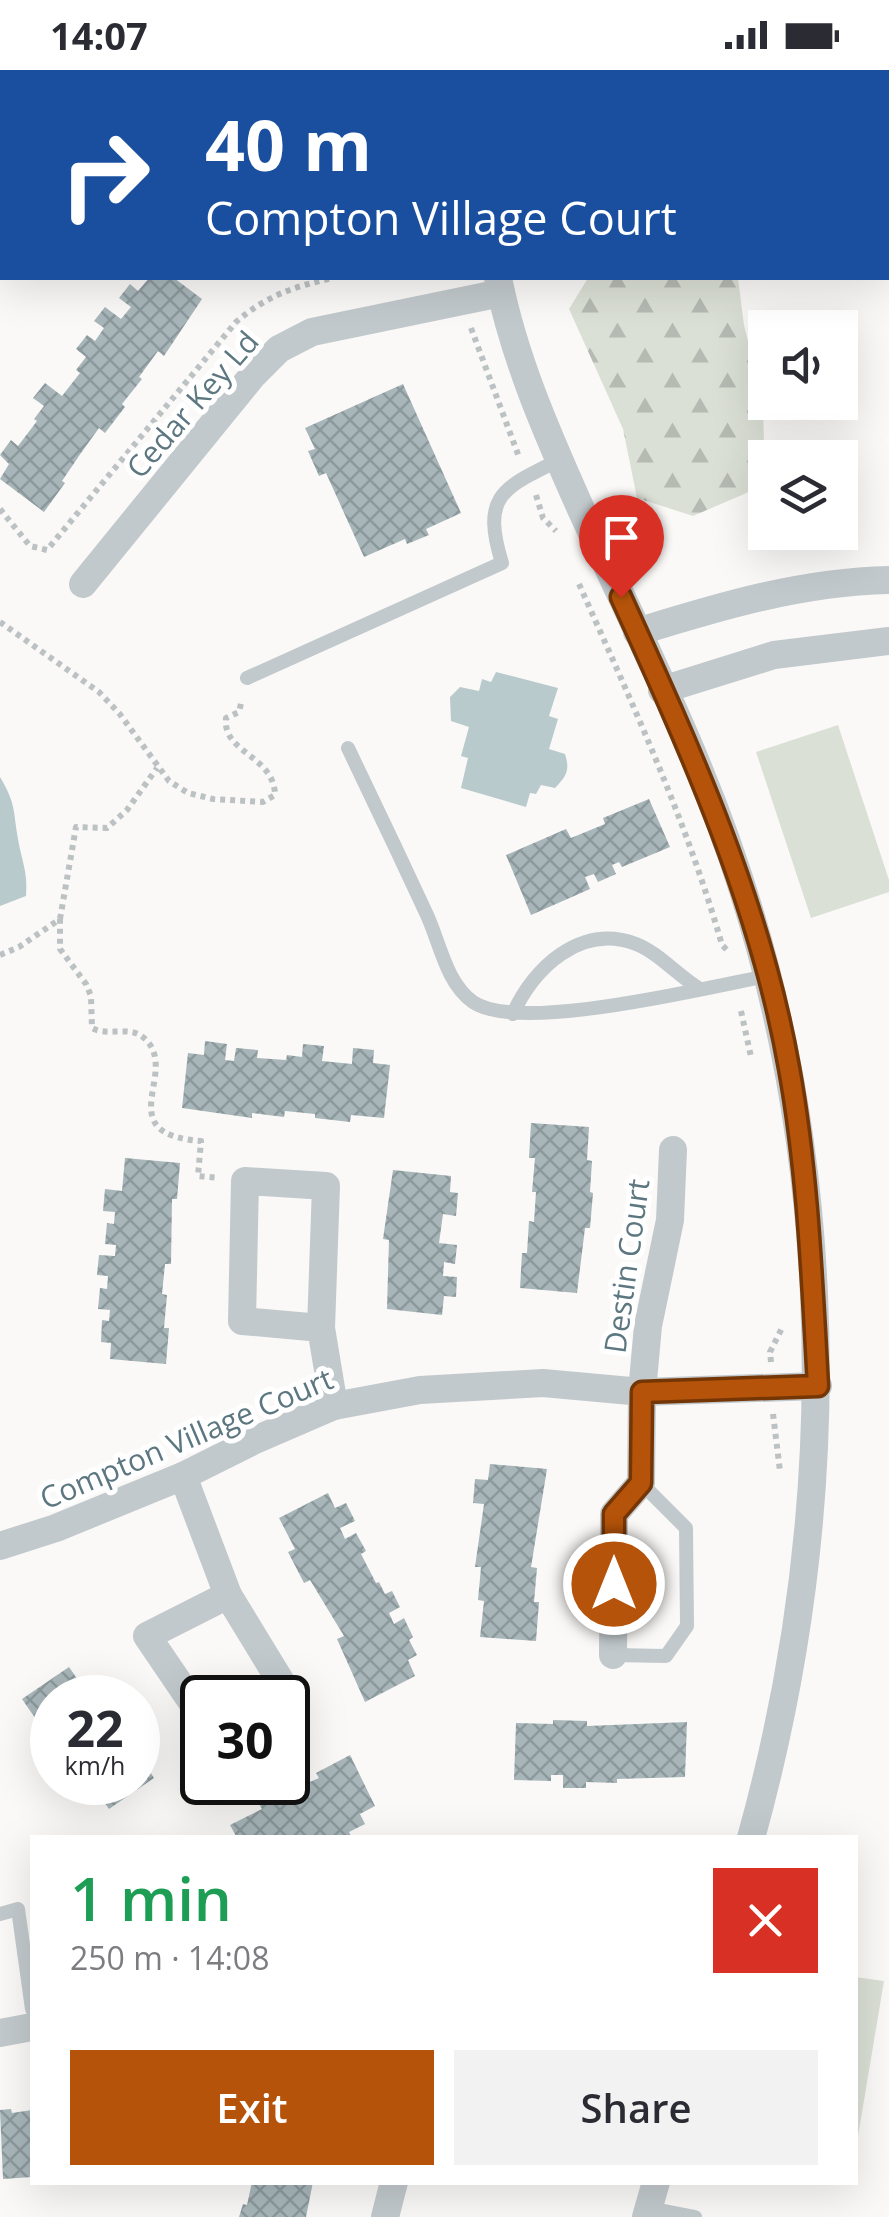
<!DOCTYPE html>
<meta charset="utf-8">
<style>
body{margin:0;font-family:"Open Sans",sans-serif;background:#f2f2f3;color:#2b2b33;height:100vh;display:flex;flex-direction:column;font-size:38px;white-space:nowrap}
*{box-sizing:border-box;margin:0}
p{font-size:32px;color:#7c7c81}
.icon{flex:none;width:55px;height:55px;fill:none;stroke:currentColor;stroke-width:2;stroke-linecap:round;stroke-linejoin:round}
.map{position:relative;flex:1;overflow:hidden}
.drawer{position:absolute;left:30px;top:1765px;width:828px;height:350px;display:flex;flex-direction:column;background:#fff;border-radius:0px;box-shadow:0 10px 40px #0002}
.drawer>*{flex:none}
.guide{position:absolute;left:0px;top:0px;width:890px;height:210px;box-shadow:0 10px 40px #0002;background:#1a4fa0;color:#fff;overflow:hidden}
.fabs{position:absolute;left:748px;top:240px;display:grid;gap:20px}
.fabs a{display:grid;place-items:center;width:110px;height:110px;border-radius:0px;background:#fff;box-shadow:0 10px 40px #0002;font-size:50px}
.speed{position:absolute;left:30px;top:1605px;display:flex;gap:20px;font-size:50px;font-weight:700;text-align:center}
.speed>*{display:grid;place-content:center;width:130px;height:130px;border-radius:50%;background:#fff;box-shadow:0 10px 40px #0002;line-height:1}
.speed small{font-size:25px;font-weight:400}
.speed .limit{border:5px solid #111;border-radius:15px;background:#fff;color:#111}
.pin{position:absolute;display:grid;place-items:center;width:85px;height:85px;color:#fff;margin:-102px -42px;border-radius:50% 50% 50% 0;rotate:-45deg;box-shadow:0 0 10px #0007}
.pin .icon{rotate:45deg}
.me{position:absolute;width:110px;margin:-55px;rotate:0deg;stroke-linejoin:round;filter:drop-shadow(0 0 8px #0008)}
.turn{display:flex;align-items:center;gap:35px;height:210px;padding:0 40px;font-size:45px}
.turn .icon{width:130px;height:130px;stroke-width:2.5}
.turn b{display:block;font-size:70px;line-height:85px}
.round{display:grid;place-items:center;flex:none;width:105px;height:105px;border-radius:0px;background:#f2f2f3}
.headline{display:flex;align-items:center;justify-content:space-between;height:170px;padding:0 40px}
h1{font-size:60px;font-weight:600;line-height:75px;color:#1e9e55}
.primary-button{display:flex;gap:20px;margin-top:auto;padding:20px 40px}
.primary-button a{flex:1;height:115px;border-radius:0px;background:#b45309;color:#fff;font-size:40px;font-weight:600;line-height:115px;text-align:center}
.primary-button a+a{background:#f2f2f3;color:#2b2b33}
.status{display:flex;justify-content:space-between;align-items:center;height:70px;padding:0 50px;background:#fff;direction:ltr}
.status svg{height:28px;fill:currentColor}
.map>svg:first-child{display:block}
.grass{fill:#dbe0d6}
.forest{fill:url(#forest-firs)}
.water{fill:#b8cacb}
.building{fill:url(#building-cross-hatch)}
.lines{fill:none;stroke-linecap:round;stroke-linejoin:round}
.path{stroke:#bcc1c3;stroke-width:6;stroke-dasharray:5 5;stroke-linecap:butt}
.service{stroke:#c2c9cc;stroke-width:14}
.minor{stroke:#c2c9cc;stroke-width:28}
.route-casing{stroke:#753606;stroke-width:25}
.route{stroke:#b45309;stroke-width:18}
.labels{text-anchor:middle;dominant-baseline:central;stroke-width:10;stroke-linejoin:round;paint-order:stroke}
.street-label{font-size:30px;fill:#5d7780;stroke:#fff}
</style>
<div class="status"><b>14:07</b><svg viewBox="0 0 49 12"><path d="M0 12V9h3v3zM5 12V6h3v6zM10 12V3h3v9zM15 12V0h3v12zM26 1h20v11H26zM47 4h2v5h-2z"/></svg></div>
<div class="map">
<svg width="889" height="2147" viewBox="0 0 889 2147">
<defs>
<pattern id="forest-firs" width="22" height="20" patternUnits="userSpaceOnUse" patternTransform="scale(2.5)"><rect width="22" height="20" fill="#dbe0d6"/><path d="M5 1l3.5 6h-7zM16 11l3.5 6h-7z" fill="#b5bab3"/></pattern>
<pattern id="building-cross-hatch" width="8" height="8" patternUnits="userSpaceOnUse" patternTransform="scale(2.5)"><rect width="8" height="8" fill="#a8b6ba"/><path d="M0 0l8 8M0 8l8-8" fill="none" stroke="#8c999c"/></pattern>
</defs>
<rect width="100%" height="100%" fill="#faf9f7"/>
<g class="grass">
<polygon points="838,655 889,810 889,822 811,848 756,682"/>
<polygon points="855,1907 884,1911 855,2084"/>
</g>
<g class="forest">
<polygon points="596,0 889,0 889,80 888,2"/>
<polygon points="588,208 738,208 744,255 763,333 765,415 693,446 637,428 623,359 569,239"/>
</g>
<g class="water">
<path d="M496 602 558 618 549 646 558 649 549 679 565 684C570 700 567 706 555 718L541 715 536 724 530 723 526 737 461 718 468 688 461 686 469 657 451 651 450 627 460 617 479 621 482 609 491 612Z"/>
<path d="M0 707C16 734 13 740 18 769 22 792 28 802 26 826L0 836Z"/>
</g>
<g class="building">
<polygon points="149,208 174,208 202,229 164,286 158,281 139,307 142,309 122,334 125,337 105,363 99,358 81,383 62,411 65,413 44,442 0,409 9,394 0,385 11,370 18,376 37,351 34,349 44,336 33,328 45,313 62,326 80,303 76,300 86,287 76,279 87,265 95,271 104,258 94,251 105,237 121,249 131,237 119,228 130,214 138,221"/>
<polygon points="403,314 461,443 426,459 429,465 407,474 405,469 364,487 326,403 319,406 308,381 315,379 305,358"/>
<polygon points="649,729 670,777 622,797 619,792 612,795 616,804 598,812 594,804 585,807 590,819 531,845 506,785 566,759 571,768 605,754 603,748"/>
<polygon points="205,971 227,974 225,990 234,991 236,978 258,980 257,988 286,990 287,985 302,987 303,974 324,976 322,991 352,994 353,978 374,980 373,993 390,995 384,1048 351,1045 350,1052 315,1048 315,1044 285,1041 284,1047 252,1043 252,1048 182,1038 188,983 204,985"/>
<polygon points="531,1053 589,1057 587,1090 592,1091 590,1122 593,1123 590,1158 585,1158 577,1223 520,1218 522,1183 527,1183 529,1151 534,1152 536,1122 532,1122 535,1088 529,1088"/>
<polygon points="125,1088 180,1093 177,1129 172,1129 171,1194 165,1194 162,1224 167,1225 164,1258 169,1258 166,1294 110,1289 111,1273 101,1272 102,1250 109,1251 110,1240 98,1239 100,1218 107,1219 108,1206 97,1205 99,1185 115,1186 116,1175 105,1174 107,1153 114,1154 115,1142 103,1141 105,1119 122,1121"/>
<polygon points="393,1100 451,1106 450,1122 458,1123 456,1146 443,1144 439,1173 457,1175 455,1194 444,1192 443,1206 457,1207 456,1227 444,1226 442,1245 387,1239 389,1170 383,1169"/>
<polygon points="490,1394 547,1399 531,1497 537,1498 534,1532 539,1532 536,1571 480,1567 484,1531 478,1530 481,1497 475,1497 484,1434 473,1433 475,1409 488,1410"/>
<polygon points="328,1423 335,1438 346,1433 355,1451 340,1458 345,1469 356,1463 366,1481 361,1484 376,1513 379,1512 385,1524 392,1521 400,1537 389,1543 394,1554 404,1548 413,1567 409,1570 417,1585 408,1590 415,1606 365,1632 337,1569 344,1566 310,1510 304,1513 288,1482 295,1479 279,1448"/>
<polygon points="69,1597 89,1626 52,1628 52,1676 42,1683 30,1666 42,1658 22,1629"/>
<polygon points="553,1650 587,1651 587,1656 687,1652 685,1707 617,1709 617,1713 586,1712 586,1718 563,1718 563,1705 551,1705 551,1711 514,1710 516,1653 553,1654"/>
<polygon points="138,1683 154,1708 109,1739 99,1724 89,1731 77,1714 79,1712 138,1712"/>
<polygon points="350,1685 375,1736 360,1744 365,1754 349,1762 351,1766 237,1768 230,1755 262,1739 259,1734 319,1708 316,1703"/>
<polygon points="11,2039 12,2043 32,2040 32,2107 3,2109 0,2040"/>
<polygon points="252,2112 313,2112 306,2147 239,2147 243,2134 247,2135"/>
</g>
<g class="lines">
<g class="path">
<polyline points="471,258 519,387"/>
<polyline points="536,425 543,448 556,461"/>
<path d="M0 439 30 476 47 480 236 252C266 226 295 216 333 208"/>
<path d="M579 514C632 633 686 749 722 875L727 880"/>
<path d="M0 552 99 622 119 643 169 711 188 723 213 729 263 732 275 725C274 685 222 683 226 648L239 642 242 629"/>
<polyline points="60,849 76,757 107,758 127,740 157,698"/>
<path d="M0 885 19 877 60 849V879L86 914 91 926 92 958C108 967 130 955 144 968 182 1001 107 1064 201 1071L198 1106 219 1108"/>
<polyline points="741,941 751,987"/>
<polyline points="771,1292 770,1282 782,1258"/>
<polyline points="773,1344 780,1401"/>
</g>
<g class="service">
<path d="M247 608 502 493C481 425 503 418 559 390"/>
<path d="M348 678C375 734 401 789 427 845 440 873 446 913 473 932 519 964 708 917 767 906"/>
<path d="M513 944C533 898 581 853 636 874 659 883 678 906 700 919"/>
<polyline points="613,1585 666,1586 687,1556 686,1458 641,1413"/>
<polyline points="0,1844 18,1839 32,1939"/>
<polyline points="649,2138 695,2147"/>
</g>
<g class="minor">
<polyline points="482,2 482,0"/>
<path d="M498 208C514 288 547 363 580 437 619 523 662 609 698 697 839 1037 849 1415 751 1768"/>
<polyline points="83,514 253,305 279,279 312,262 501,223"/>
<path d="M637 562C721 536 801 512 889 510"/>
<polyline points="662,620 774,585 889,571"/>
<polyline points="321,1258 326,1116 245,1111 242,1251 321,1258 334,1336"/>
<polyline points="183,1406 228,1525 289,1625 284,1628"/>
<polyline points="0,1476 56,1458 183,1406 253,1371 334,1336 420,1320 543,1313 642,1322 818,1316"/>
<polyline points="613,1585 614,1444 641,1413 642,1322 648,1256 670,1150 673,1080"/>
<polyline points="202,1647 147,1566 228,1525"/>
<polyline points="0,1963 32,1957"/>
<polyline points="385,2147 394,2112"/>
<polyline points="646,2147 656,2112"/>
</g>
</g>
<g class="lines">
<defs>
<path id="route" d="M614 1514V1444L641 1413 642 1322 818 1316C812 1210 808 1103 789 998 760 833 690 679 621 527"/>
</defs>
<use href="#route" class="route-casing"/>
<use href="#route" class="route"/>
</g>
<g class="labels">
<g class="street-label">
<text transform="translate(192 334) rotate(-49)">Cedar Key Ld</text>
<text transform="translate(626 1196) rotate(-82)">Destin Court</text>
<text transform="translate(186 1368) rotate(-23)">Compton Village Court</text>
</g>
</g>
</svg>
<div class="fabs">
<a><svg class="icon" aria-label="sound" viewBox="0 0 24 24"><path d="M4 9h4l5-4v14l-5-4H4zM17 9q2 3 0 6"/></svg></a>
<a><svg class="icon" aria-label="layers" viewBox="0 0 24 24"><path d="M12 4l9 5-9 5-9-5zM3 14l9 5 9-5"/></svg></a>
</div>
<div class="speed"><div>22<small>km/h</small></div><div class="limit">30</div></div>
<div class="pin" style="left:621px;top:527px;background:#d93025"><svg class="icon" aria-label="arrive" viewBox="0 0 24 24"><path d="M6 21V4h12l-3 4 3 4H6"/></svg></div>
<svg class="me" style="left:614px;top:1514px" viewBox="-20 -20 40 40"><circle r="17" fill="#b45309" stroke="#fff" stroke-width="3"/><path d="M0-11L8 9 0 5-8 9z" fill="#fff"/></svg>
<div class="guide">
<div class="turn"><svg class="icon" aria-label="right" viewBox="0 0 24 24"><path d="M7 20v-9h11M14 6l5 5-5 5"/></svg><div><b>40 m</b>Compton Village Court</div></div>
</div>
<section class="drawer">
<div class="headline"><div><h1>1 min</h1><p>250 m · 14:08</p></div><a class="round" style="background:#d93025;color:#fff"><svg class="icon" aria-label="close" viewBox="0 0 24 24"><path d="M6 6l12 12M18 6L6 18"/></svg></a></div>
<div class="primary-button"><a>Exit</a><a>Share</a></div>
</section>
</div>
